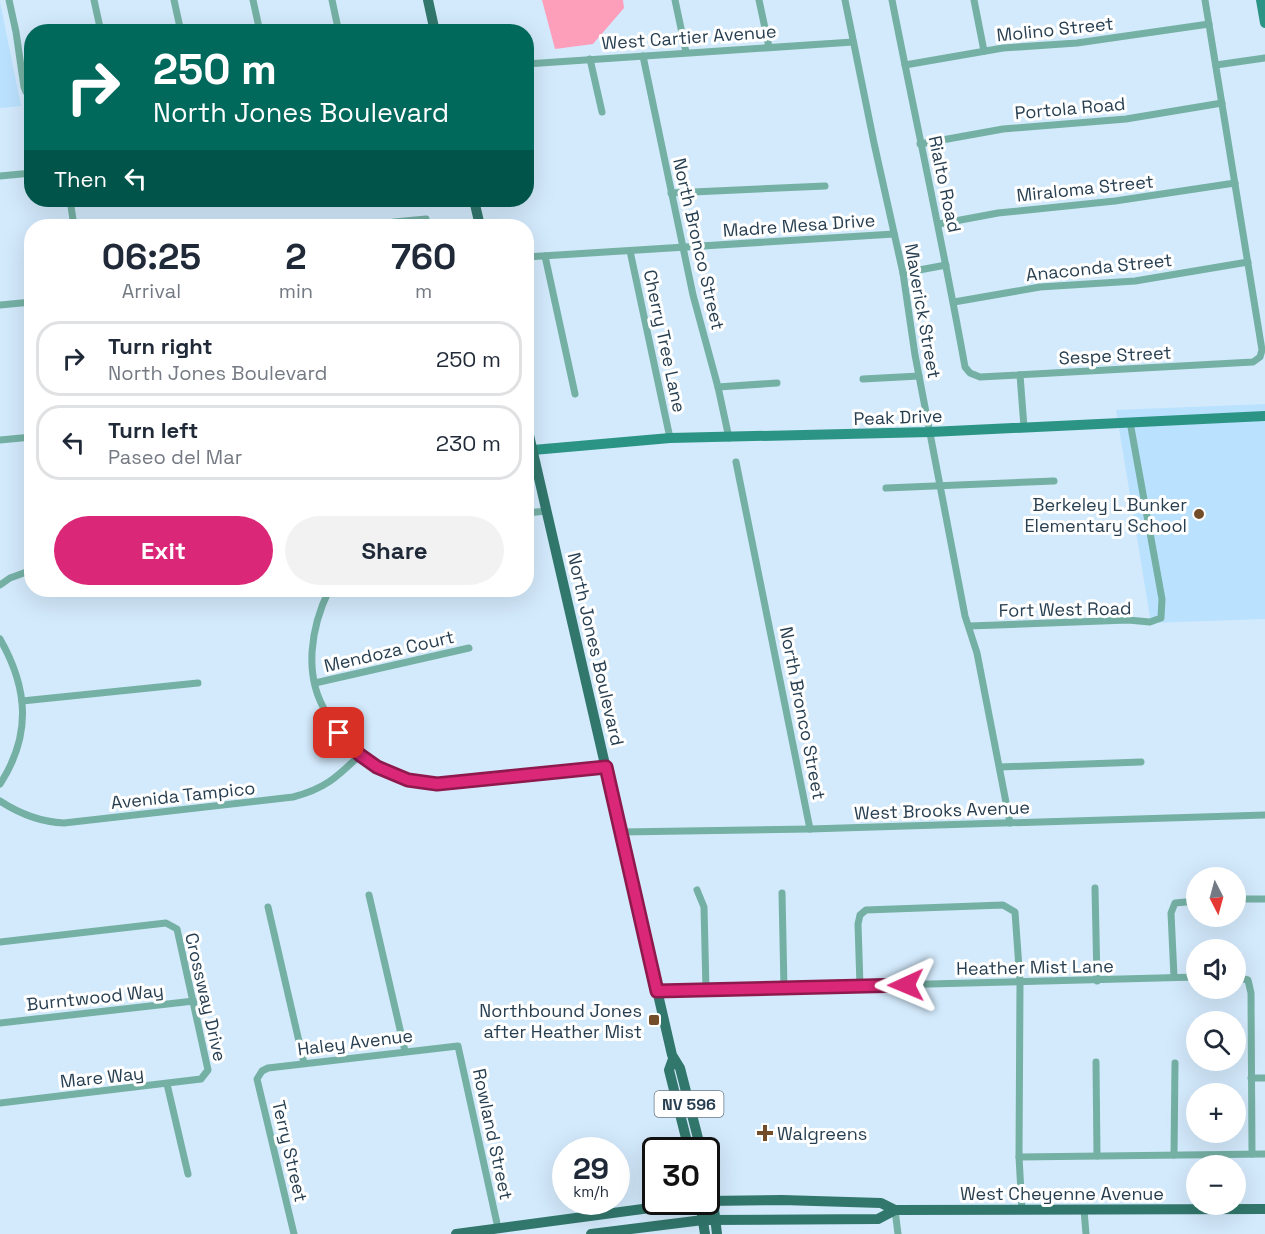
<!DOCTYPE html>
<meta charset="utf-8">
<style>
body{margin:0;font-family:"Space Grotesk",sans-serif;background:#f2f2f3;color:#1f2937;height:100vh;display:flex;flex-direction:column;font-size:22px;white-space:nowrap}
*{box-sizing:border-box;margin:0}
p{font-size:20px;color:#747a83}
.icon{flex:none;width:33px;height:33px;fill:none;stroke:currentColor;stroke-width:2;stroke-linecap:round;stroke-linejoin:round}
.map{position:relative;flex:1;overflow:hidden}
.details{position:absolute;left:24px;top:219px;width:510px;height:378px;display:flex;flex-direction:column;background:#fff;border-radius:24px;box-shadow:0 6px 24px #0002}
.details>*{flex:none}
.top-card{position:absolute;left:24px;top:24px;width:510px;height:183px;border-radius:24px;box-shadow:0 6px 24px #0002;background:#00695c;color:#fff;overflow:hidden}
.needle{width:39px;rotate:174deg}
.tools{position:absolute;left:1186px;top:867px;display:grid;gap:12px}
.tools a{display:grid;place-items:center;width:60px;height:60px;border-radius:50%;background:#fff;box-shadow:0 6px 24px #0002;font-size:30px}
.speed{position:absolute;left:552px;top:1137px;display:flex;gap:12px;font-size:30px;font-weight:700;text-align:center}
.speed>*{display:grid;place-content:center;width:78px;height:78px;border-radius:50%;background:#fff;box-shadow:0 6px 24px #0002;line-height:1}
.speed small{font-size:15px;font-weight:400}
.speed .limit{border:3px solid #111;border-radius:9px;background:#fff;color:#111}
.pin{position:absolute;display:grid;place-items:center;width:51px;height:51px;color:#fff;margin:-26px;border-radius:12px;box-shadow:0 3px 9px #0006}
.me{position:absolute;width:66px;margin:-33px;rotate:269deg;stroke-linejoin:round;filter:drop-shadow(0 0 4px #0008)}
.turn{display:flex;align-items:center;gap:21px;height:126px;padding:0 30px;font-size:27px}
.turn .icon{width:78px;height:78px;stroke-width:2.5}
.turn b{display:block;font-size:42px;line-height:51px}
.then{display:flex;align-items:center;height:57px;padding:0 30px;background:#0003;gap:12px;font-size:22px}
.eta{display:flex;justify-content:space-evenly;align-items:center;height:102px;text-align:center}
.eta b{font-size:36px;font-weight:700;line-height:42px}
.primary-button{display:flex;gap:12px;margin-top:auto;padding:12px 30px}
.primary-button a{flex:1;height:69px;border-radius:36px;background:#db2777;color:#fff;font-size:24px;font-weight:700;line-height:69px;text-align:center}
.primary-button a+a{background:#f2f2f3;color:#1f2937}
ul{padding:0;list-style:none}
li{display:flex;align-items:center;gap:18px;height:75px;margin:0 12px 9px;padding:0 18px;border:3px solid #e0e1e3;border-radius:24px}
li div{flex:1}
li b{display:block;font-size:22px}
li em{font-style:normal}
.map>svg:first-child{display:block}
.built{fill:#bae1fe}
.green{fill:#fd9fbb}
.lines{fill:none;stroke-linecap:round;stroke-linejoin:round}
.street{stroke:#75b0a4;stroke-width:7}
.secondary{stroke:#2b9484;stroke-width:10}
.primary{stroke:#32776c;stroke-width:10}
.route-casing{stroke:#8e194d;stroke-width:15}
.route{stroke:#db2777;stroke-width:10}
.poi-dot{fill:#734c2a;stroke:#fff;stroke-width:2}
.labels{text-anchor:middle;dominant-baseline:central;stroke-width:6;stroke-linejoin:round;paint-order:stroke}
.shield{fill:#fff;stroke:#687985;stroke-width:1.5}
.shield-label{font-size:16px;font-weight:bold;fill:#273f51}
.street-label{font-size:18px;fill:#273f51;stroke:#fff}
.poi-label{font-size:18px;fill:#273f51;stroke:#fff;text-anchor:end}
</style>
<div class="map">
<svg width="1265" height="1234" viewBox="0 0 1265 1234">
<rect width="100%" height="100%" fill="#d3eafc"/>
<g class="built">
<polygon points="0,2 21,106 0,108"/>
<polygon points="1265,404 1265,619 1151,623 1116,410"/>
</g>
<polygon class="green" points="542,0 623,0 624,8 593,44 555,49"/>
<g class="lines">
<g class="street">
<polyline points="9,0 16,32 24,87 26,92 32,95"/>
<polyline points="94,0 101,32"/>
<polyline points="174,0 181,32"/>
<polyline points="253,0 260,32"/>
<polyline points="332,0 338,28 336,32"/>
<polyline points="675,0 686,52"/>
<polyline points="759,0 769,47"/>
<polyline points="845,0 874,143 903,273 915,355 965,616 977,653 1010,823"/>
<path d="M892 0C916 122 943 244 965 367L970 373 980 377 1253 362 1260 357 1262 350 1205 0"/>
<polyline points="974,0 984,51"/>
<polyline points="643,56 693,295 718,387 729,438"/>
<polyline points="590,59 602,112"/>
<polyline points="526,64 853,42"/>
<polyline points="905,65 1003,48 1077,43 1209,24"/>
<polyline points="1216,65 1265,58"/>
<polyline points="920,144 1003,129 1126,119 1222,103"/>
<polyline points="0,176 32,173"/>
<polyline points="671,193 825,186"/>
<polyline points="70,200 74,226"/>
<polyline points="939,224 998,213 1115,201 1235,183"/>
<polyline points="394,226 394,222 426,219"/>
<polyline points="630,251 670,438"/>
<polyline points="545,256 575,394"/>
<polyline points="526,257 894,234"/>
<polyline points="903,273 946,265"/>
<polyline points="954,302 1040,287 1135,281 1248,262"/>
<polyline points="0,305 32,302"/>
<polyline points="1020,375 1024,427"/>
<polyline points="863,379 919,376"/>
<polyline points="718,387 777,383"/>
<polyline points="0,440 32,437"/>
<polyline points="736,462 810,829"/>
<polyline points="886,488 1054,481"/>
<polyline points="526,513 547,511"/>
<polyline points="0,585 10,578 32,570"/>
<path d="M329 590C311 627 303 675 326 712 352 755 386 780 437 784 459 786 483 781 505 778 539 774 572 771 606 767"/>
<polyline points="969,626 1128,620 1150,622 1161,618 1162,599 1130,422"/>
<path d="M0 639C28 688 32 735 0 784"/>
<polyline points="315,683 469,648"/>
<polyline points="22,701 198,683"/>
<polyline points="1000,767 1141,762"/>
<path d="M0 801C20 814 40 822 64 823L293 797C325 789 337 777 360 755"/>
<polyline points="621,832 810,829 1265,815"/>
<polyline points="1095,888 1097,981"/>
<polyline points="697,890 704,907 706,990"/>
<polyline points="782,893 784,988"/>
<polyline points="369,895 405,1051"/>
<polyline points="1236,899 1265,899"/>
<polyline points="268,907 304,1063"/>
<polyline points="0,942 166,923 177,929 208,1070 201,1079 0,1103"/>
<polyline points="1174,977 1171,913 1175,903 1197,901"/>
<polyline points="1236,977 1248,980 1251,993 1252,1154"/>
<polyline points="860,986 858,924 860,915 866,910 1003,905 1015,912 1020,982 1019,1157 1022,1210"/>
<polyline points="657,991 1197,977"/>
<polyline points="0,1023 194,1001"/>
<polyline points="1096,1062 1097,1156"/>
<polyline points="1251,1078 1265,1078"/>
<polyline points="167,1084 188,1174"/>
<polyline points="1174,1155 1175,1063"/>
<polyline points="1019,1157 1265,1154"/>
<polyline points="895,1210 898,1234"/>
<polyline points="1084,1210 1086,1234"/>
<polyline points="294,1234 257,1079 262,1071 268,1068 458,1046 498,1228"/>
</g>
<g class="secondary">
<polyline points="1261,0 1265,23"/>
<polyline points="533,450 670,438 930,432 1265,416"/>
</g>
<g class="primary">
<polyline points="428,0 435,32"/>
<polyline points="474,200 480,226"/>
<polyline points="526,422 672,1055 680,1068 701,1150"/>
<polyline points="673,1059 669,1070 689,1150"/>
<polyline points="706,1174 713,1200 717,1234"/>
<polyline points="706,1201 782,1200 881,1203 895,1210 1265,1209"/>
<polyline points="700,1202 705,1234"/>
<polyline points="456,1234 695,1202"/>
<polyline points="591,1234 703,1220 878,1219 895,1210"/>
</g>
</g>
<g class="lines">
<defs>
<polyline id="route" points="339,733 360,755 377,767 408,780 437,784 606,767 657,991 906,985"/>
</defs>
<use href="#route" class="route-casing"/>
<use href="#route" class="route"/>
</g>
<g class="poi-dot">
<circle cx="1199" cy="514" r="6"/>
<rect x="648" y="1014" width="12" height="12" rx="3"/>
<path d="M762 1124h6v6h6v6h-6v6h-6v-6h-6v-6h6z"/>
</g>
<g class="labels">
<rect class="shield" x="654.5" y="1091" width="69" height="26" rx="4.5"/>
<g class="shield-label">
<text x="689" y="1104">NV 596</text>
</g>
<g class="street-label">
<text transform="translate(1055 29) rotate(-6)">Molino Street</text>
<text transform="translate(689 37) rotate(-4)">West Cartier Avenue</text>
<text transform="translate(1070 108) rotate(-5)">Portola Road</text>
<text transform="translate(945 184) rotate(78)">Rialto Road</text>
<text transform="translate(1085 188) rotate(-6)">Miraloma Street</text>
<text transform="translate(799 225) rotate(-4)">Madre Mesa Drive</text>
<text transform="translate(699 244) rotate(77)">North Bronco Street</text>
<text transform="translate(1099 267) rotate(-6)">Anaconda Street</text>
<text transform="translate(923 311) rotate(80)">Maverick Street</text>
<text transform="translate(665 341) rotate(78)">Cherry Tree Lane</text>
<text transform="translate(1115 355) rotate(-3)">Sespe Street</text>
<text transform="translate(898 417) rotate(-2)">Peak Drive</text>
<text transform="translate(1065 609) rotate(-1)">Fort West Road</text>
<text transform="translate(596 649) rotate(77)">North Jones Boulevard</text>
<text transform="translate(389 651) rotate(-13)">Mendoza Court</text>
<text transform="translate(803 713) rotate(79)">North Bronco Street</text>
<text transform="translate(183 795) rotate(-6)">Avenida Tampico</text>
<text transform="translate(942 810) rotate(-2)">West Brooks Avenue</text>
<text transform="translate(1035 967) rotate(-1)">Heather Mist Lane</text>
<text transform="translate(95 997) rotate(-6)">Burntwood Way</text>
<text transform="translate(206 997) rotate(77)">Crossway Drive</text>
<text transform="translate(355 1042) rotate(-7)">Haley Avenue</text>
<text transform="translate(102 1077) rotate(-6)">Mare Way</text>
<text transform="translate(493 1134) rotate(78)">Rowland Street</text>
<text transform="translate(290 1151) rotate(77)">Terry Street</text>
<text x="1062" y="1193">West Cheyenne Avenue</text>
</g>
<g class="poi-label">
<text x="1187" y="504">Berkeley L Bunker<tspan x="1187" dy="21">Elementary School</tspan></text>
<text x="642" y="1010">Northbound Jones<tspan x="642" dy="21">after Heather Mist</tspan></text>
<text x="777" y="1133" text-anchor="start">Walgreens</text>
</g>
</g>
</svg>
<div class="tools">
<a><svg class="needle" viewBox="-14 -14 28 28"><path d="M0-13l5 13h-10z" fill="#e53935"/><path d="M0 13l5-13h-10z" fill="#747a83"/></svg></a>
<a><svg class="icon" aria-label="sound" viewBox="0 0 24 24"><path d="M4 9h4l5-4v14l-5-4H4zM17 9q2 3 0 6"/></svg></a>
<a><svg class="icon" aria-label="search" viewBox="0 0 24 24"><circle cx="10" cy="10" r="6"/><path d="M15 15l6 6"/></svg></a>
<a>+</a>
<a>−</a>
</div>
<div class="speed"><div>29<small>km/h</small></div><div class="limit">30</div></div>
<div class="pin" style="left:339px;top:733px;background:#d93025"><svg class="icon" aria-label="arrive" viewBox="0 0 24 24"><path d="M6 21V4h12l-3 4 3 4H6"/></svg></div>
<svg class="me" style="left:906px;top:985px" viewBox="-20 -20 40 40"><path d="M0-17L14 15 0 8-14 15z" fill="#db2777" stroke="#fff" stroke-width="4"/></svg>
<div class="top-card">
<div class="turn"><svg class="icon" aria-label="right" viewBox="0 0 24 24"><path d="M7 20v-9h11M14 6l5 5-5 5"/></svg><div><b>250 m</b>North Jones Boulevard</div></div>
<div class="then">Then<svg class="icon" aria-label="left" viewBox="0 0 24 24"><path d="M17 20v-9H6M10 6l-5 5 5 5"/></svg></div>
</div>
<section class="details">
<div class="eta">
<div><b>06:25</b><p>Arrival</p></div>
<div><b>2</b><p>min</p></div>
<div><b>760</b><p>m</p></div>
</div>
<ul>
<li><svg class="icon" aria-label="right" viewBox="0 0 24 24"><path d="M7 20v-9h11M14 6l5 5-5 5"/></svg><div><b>Turn right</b><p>North Jones Boulevard</p></div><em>250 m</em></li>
<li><svg class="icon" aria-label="left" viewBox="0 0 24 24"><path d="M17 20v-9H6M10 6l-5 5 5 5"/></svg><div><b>Turn left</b><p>Paseo del Mar</p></div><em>230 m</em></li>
</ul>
<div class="primary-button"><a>Exit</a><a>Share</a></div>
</section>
</div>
